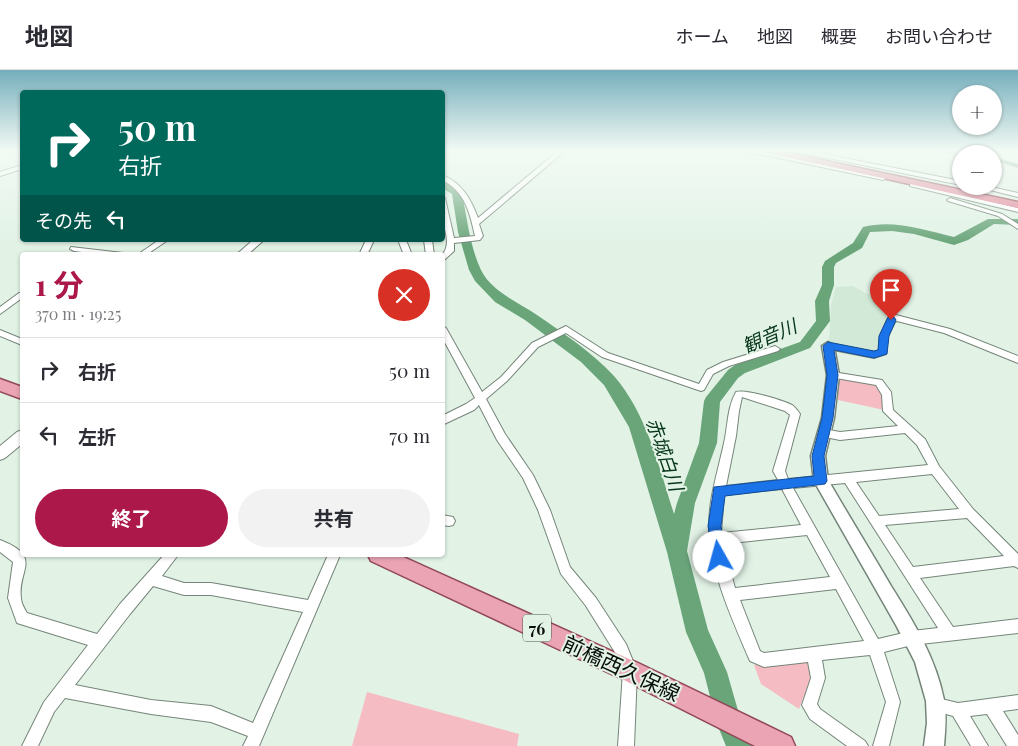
<!DOCTYPE html>
<html lang="ja">
<meta charset="utf-8">
<style>
body{margin:0;font-family:"Playfair Display","Noto Sans JP",serif;background:#f2f2f3;color:#2b2b33;height:100vh;display:flex;flex-direction:column;font-size:19px;white-space:nowrap}
*{box-sizing:border-box;margin:0}
p{font-size:16px;color:#7c7c81}
.icon{flex:none;width:28px;height:28px;fill:none;stroke:currentColor;stroke-width:2;stroke-linecap:round;stroke-linejoin:round}
.map{position:relative;flex:1;overflow:hidden}
.sheet{position:absolute;left:20px;top:182px;width:425px;height:305px;display:flex;flex-direction:column;background:#fff;border-radius:5px;box-shadow:0 1px 4px #0004}
.sheet>*{flex:none}
.banner{position:absolute;left:20px;top:20px;width:425px;height:152px;border-radius:5px;box-shadow:0 1px 4px #0004;background:#00695c;color:#fff;overflow:hidden}
.fabs{position:absolute;left:952px;top:15px;display:grid;gap:10px}
.fabs a{display:grid;place-items:center;width:50px;height:50px;border-radius:50%;background:#fff;box-shadow:0 1px 4px #0004;font-size:25px}
.pin{position:absolute;display:grid;place-items:center;width:42px;height:42px;color:#fff;margin:-51px -21px;border-radius:50% 50% 50% 0;rotate:-45deg;box-shadow:0 0 5px #0007}
.pin .icon{rotate:45deg}
.me{position:absolute;width:55px;margin:-28px;rotate:353deg;stroke-linejoin:round;filter:drop-shadow(0 0 4px #0008)}
.turn{display:flex;align-items:center;gap:18px;height:105px;padding:0 15px;font-size:22px}
.turn .icon{width:65px;height:65px;stroke-width:2.5}
.turn b{display:block;font-size:35px;line-height:42px}
.then{display:flex;align-items:center;height:48px;padding:0 15px;background:#0003;gap:10px;font-size:19px}
.round{display:grid;place-items:center;flex:none;width:52px;height:52px;border-radius:26px;background:#f2f2f3}
.overview{display:flex;align-items:center;justify-content:space-between;height:85px;padding:0 15px}
h1{font-size:30px;font-weight:700;line-height:38px;color:#ab1849}
.cta{display:flex;gap:10px;margin-top:auto;padding:10px 15px}
.cta a{flex:1;height:58px;border-radius:30px;background:#ab1849;color:#fff;font-size:20px;font-weight:700;line-height:58px;text-align:center}
.cta a+a{background:#f2f2f3;color:#2b2b33}
ul{padding:0;list-style:none}
li{display:flex;align-items:center;gap:15px;height:65px;padding:0 15px;border-top:1px solid #e1e1e2}
li div{flex:1}
li b{display:block;font-size:19px}
li em{font-style:normal}
header{display:flex;align-items:center;gap:30px;box-sizing:border-box;height:70px;padding:0 25px;background:#fff;border-bottom:1px solid #e1e1e2}
header strong{font-size:24px}
nav{display:flex;gap:28px;margin-inline-start:auto;font-size:18px}
.map>svg:first-child{display:block}
.built{fill:#d1e9d6}
.green{fill:#f6bcc4}
.lines{fill:none;stroke-linecap:round;stroke-linejoin:round}
.canal{fill:#6aa57a;fill-rule:evenodd}
.river{fill:#6aa57a;fill-rule:evenodd}
.minor-casing{stroke:#758579;stroke-width:2}
.tertiary-casing{stroke:#758579;stroke-width:3}
.secondary-casing{stroke:#758579;stroke-width:2}
.primary-casing{stroke:#924857;stroke-width:3}
.trunk-casing{stroke:#924857;stroke-width:3}
.minor{fill:#fff;fill-rule:evenodd}
.tertiary{fill:#fff;fill-rule:evenodd}
.secondary{fill:#fff;fill-rule:evenodd}
.primary{fill:#eaa4b3;fill-rule:evenodd}
.trunk{fill:#e3869a;fill-rule:evenodd}
.route{fill:#1a73e8;stroke:#114b97}
.labels{text-anchor:middle;dominant-baseline:central;stroke-width:4;stroke-linejoin:round;paint-order:stroke}
.shield{fill:#e2f3e6;stroke:#4a534c;stroke-width:1}
.shield-label{font-size:16px;font-weight:bold;fill:#090e0a}
.water-label{font-size:19px;font-style:italic;fill:#07371b;stroke:#e2f3e6}
.near-street-label{font-size:21px;fill:#090e0a;stroke:#e2f3e6}
</style>
<header>
<strong>地図</strong>
<nav><a>ホーム</a><a>地図</a><a>概要</a><a>お問い合わせ</a></nav>
</header>
<div class="map">
<svg width="1018" height="676" viewBox="0 0 1018 676">
<rect width="100%" height="100%" fill="#e2f3e6"/>
<polygon class="built" points="853,216 898,241 890,248 881,263 880,281 876,283 829,273 831,235 836,217"/>
<g class="green">
<polygon points="841,309 875,314 884,327 884,340 838,330 838,312"/>
<polygon points="804,591 812,596 812,605 799,639 761,614 754,595"/>
<polygon points="367,622 519,664 517,676 352,676"/>
</g>
<g class="lines">
<g class="canal">
<polygon points="927,80 950,80 973,84 961,85"/>
<polygon points="994,87 1018,94 1018,98 994,90"/>
</g>
<path class="river" d="M442 110 462 123C467 148 470 177 481 200 492 222 518 232 537 245 563 263 592 282 614 306 647 344 659 397 674 444L677 433 699 373 704 331 706 327 728 300 735 295 800 272 816 251 815 231 822 215V197L825 191 853 173 863 157C893 149 925 160 954 167L988 149H1018V155L994 154 968 170 954 175 914 164 892 161 870 162 862 178 836 193 834 197V215L829 231 830 251 810 278 745 303 738 308 720 332 717 373 695 433 687 481 708 560 727 602 741 651 752 676H726L717 654 704 603 686 562 667 482 629 357 604 315 581 292 525 250 495 232 475 211 469 200 458 162 452 124 442 118Z"/>
<defs>
<g id="minor">
<path d="M559 80H566L479 154 483 166 480 170 454 173V181L442 192V185C452 174 444 159 442 146 442 140 442 133 442 126L445 128 454 168 475 166C470 143 465 121 442 110V105C462 113 471 129 478 148Z"/>
<polygon points="741,80 755,80 886,108 883,110"/>
<polygon points="789,80 803,80 961,111 961,115"/>
<polygon points="22,95 22,99 0,106 0,102"/>
<polygon points="912,113 1018,138 1018,142 910,116 910,114"/>
<polygon points="974,116 987,116 1018,123 1018,127"/>
<polygon points="950,128 1002,144 1018,154 1018,159 998,146 948,131 947,130"/>
<polygon points="159,170 168,170 146,185 137,185"/>
<polygon points="366,170 374,170 367,185 359,185"/>
<polygon points="398,170 406,170 412,185 404,185"/>
<polygon points="424,170 432,170 434,185 426,185"/>
<polygon points="71,177 123,183 127,185 105,185 74,181 70,179"/>
<polygon points="19,223 22,223 22,228 0,244 0,237"/>
<polygon points="896,245 950,259 1018,286 1018,293 944,263 897,251 895,252 888,266 886,284 874,288 828,279 824,276 828,273 874,282 879,280 880,266 887,250"/>
<polygon points="442,255 446,258 482,322 501,307 532,273 566,256 608,283 699,314 707,300 723,292 775,276 780,279 778,281 729,296 713,304 704,320 701,321 602,287 566,263 538,277 507,311 486,329 505,364 533,405 550,440 570,497 596,528 626,574 637,601 634,676 618,676 623,601 616,584 586,536 561,504 538,440 523,408 497,370 479,335 474,340 442,355 442,346 466,334 475,328 442,267"/>
<polygon points="0,260 22,269 22,275 0,266"/>
<path d="M833 302 882 310 891 322 893 340 925 369 939 396 973 439 1018 484V498L1014 496 920 508 953 557 1018 549V563L912 575 884 582 900 632 889 676H873L886 632 870 585 822 590 825 608 817 634 820 639 865 671 868 676H847L810 649 802 635 811 608 808 592 764 597 750 591C733 551 709 500 709 456 709 428 718 401 724 373 728 356 727 338 736 322 746 319 782 330 792 335 795 337 798 341 800 344L785 401 788 409 928 395 917 375 905 363 840 370 820 366 819 363 820 360 824 359 840 362 898 356 883 341 882 325 876 315 830 307 828 305ZM742 327 785 341 790 345 773 401 778 410 726 416 736 366 739 341ZM932 404 959 439 879 446 856 412ZM845 413 938 558 912 561 878 569 793 418ZM782 419 801 455 721 463 724 425ZM967 448 1004 486 913 497 885 455ZM807 465 830 507 735 518 723 474ZM836 519 864 571 764 583 760 581 740 530Z"/>
<polygon points="442,445 453,447 455,451 453,455 449,456 442,455"/>
<path d="M0 470C44 487 17 500 21 528 21 533 24 538 27 543L97 564 120 534 164 485H178L162 506 184 513H211L308 530 328 485H340L259 676H243L248 666 211 652 151 644 65 628 54 642 38 676H22L44 632 88 575 17 553 8 528 13 492 0 482ZM153 516 184 525H211L303 542 253 653 211 636 151 630 75 615 130 544Z"/>
<polygon points="1018,625 1018,639 1003,641 1018,665 1018,676 1007,676 987,644 970,646 988,676 971,676 953,646 932,640 930,635 932,630 937,628 958,633"/>
</g>
<path id="tertiary" d="M828 272 834 276 839 305 834 348 825 386 828 410C849 446 870 480 891 516 913 551 936 588 944 630 947 646 945 661 944 676H924L927 653 926 631 915 592 896 555 814 411 811 386 822 348 827 305 822 276Z"/>
<g id="secondary">
<polygon points="253,170 264,170 247,185 236,185"/>
<polygon points="22,360 22,374 5,388 0,390 0,376 17,362"/>
</g>
<g id="primary">
<polygon points="0,309 22,317 22,329 0,321"/>
<polygon points="368,485 399,485 638,593 791,667 795,676 755,676 622,609 371,491"/>
</g>
<polygon id="trunk" points="755,80 775,80 1018,132 1018,138"/>
</defs>
<use href="#minor" class="minor-casing"/>
<use href="#tertiary" class="tertiary-casing"/>
<use href="#secondary" class="secondary-casing"/>
<use href="#primary" class="primary-casing"/>
<use href="#trunk" class="trunk-casing"/>
<use href="#minor" class="minor"/>
<use href="#tertiary" class="tertiary"/>
<use href="#secondary" class="secondary"/>
<use href="#primary" class="primary"/>
<use href="#trunk" class="trunk"/>
</g>
<linearGradient id="sky" x2="0" y2="1"><stop stop-color="#75aebc"/><stop offset="0.46" stop-color="#f2faf4"/><stop offset="1" stop-color="#f2faf4" stop-opacity="0"/></linearGradient>
<rect width="1018" height="175" fill="url(#sky)"/>
<polygon class="route" points="888,247 894,247 896,250 889,266 887,284 874,288 834,280 838,305 833,348 824,386 827,411 825,414 725,426 721,456 726,487 724,492 719,494 714,492 708,456 714,417 814,406 812,386 822,348 827,305 823,276 828,272 874,281 878,280 879,266"/>
<g class="labels">
<rect class="shield" x="523" y="544.5" width="28" height="27" rx="4"/>
<g class="shield-label">
<text x="537" y="558">76</text>
</g>
<g class="water-label">
<text transform="translate(769 265) rotate(-23)">観音川</text>
<text transform="translate(666 384) rotate(71)">赤城白川</text>
</g>
<g class="near-street-label">
<text transform="translate(622 597) rotate(25)">前橋西久保線</text>
</g>
</g>
</svg>
<div class="fabs">
<a>+</a>
<a>−</a>
</div>
<div class="pin" style="left:891px;top:250px;background:#d93025"><svg class="icon" aria-label="arrive" viewBox="0 0 24 24"><path d="M6 21V4h12l-3 4 3 4H6"/></svg></div>
<svg class="me" style="left:719px;top:487px" viewBox="-20 -20 40 40"><circle r="19" fill="#fff"/><path d="M0-13L10 11 0 6-10 11z" fill="#1a73e8"/></svg>
<div class="banner">
<div class="turn"><svg class="icon" aria-label="right" viewBox="0 0 24 24"><path d="M7 20v-9h11M14 6l5 5-5 5"/></svg><div><b>50 m</b>右折</div></div>
<div class="then">その先<svg class="icon" aria-label="left" viewBox="0 0 24 24"><path d="M17 20v-9H6M10 6l-5 5 5 5"/></svg></div>
</div>
<section class="sheet">
<div class="overview"><div><h1>1 分</h1><p>370 m · 19:25</p></div><a class="round" style="background:#d93025;color:#fff"><svg class="icon" aria-label="close" viewBox="0 0 24 24"><path d="M6 6l12 12M18 6L6 18"/></svg></a></div>
<ul>
<li><svg class="icon" aria-label="right" viewBox="0 0 24 24"><path d="M7 20v-9h11M14 6l5 5-5 5"/></svg><div><b>右折</b></div><em>50 m</em></li>
<li><svg class="icon" aria-label="left" viewBox="0 0 24 24"><path d="M17 20v-9H6M10 6l-5 5 5 5"/></svg><div><b>左折</b></div><em>70 m</em></li>
</ul>
<div class="cta"><a>終了</a><a>共有</a></div>
</section>
</div>
